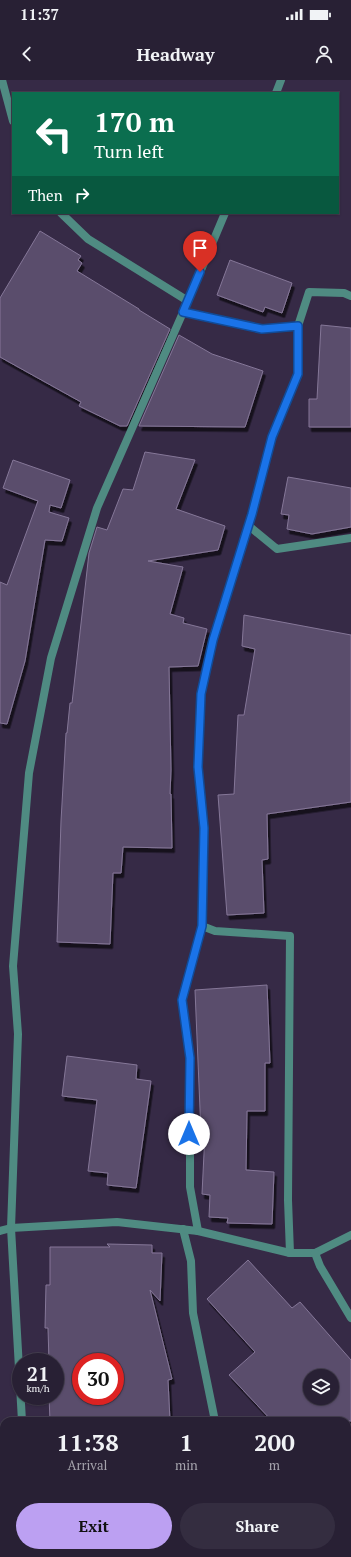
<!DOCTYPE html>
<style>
body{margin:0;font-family:"PT Serif",serif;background:#342d40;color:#f1f3f6;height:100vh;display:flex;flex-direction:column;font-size:15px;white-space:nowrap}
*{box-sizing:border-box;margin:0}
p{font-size:13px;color:#a5a3ac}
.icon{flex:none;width:22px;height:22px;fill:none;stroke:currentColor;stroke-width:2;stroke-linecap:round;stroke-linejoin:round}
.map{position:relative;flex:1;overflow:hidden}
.drawer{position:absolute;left:0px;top:1337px;width:351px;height:140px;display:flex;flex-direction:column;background:#282034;border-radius:12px 12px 0 0;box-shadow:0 1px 3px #0004,0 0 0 1px #443e4f}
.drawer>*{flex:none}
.guide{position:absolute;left:12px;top:12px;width:327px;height:122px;border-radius:0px;box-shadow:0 1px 3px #0004,0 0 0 1px #443e4f;background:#0b6e4f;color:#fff;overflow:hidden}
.tools{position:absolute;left:303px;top:1289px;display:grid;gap:8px}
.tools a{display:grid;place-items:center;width:36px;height:36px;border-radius:50%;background:#282034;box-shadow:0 1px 3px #0004,0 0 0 1px #443e4f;font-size:20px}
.speed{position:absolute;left:12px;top:1273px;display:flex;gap:8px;font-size:20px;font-weight:700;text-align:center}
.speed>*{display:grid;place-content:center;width:52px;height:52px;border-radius:50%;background:#282034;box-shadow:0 1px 3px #0004,0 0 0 1px #443e4f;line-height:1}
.speed small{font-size:10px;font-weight:400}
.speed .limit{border:6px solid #d22;background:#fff;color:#111}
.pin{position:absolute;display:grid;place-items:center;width:34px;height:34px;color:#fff;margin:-41px -17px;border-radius:50% 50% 50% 0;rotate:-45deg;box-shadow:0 0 4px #0007}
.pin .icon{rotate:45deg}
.me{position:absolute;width:44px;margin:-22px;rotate:0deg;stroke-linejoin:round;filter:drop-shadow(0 0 3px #0008)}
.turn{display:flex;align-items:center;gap:14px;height:84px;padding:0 16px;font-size:18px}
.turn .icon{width:52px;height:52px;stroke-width:2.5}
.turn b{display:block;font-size:28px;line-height:34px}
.then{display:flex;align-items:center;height:38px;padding:0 16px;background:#0003;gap:8px;font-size:15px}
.eta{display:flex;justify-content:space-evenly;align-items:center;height:68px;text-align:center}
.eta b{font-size:24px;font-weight:700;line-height:28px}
.action{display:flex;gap:8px;margin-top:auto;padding:8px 16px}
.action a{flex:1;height:46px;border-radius:24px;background:#bca0f2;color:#111;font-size:16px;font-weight:700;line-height:46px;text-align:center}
.action a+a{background:#342d40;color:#f1f3f6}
.status{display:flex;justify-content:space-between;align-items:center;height:28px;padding:0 20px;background:#282034;direction:ltr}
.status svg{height:11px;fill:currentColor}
header{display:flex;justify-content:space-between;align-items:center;height:52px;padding:0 16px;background:#282034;font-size:18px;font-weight:700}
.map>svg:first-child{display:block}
.building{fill:#5a4d6c;stroke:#857798;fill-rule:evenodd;filter:url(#shadow)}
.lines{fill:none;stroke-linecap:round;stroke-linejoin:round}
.street{stroke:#4f8b82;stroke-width:8}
.route-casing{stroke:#114b97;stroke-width:10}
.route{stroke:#1a73e8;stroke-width:7}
</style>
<div class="status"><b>11:37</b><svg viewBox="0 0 49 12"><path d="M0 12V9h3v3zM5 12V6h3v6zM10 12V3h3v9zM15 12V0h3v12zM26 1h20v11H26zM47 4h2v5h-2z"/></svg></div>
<header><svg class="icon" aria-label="back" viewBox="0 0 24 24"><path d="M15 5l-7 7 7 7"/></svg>Headway<svg class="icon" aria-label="person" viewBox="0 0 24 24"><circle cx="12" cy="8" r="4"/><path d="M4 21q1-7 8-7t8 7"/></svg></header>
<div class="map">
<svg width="351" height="1477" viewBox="0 0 351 1477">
<defs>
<filter id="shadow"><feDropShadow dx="2.5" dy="4.5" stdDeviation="0" flood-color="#0009"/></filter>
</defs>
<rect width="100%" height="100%" fill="#362a46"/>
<g class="building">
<polygon points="40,151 81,176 78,180 82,183 77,191 139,229 139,230 170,249 127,346 120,346 79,326 81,322 0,277 0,218"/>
<polygon points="230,180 292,203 282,233 265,227 263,232 217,215"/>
<polygon points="321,245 351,248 351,347 309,347 309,319 317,319"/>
<polygon points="179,255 212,274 263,291 245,347 139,346"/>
<polygon points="145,372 195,380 176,429 225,446 218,470 148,481 183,487 170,534 184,538 183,543 207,549 198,586 169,587 171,690 170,714 171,714 172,768 123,767 121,793 113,793 110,864 57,862 61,741 66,653 67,653 70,623 72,623 89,473 97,447 107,450 123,409 133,410"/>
<polygon points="13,380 70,400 61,428 50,425 49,432 69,438 62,461 45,460 25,581 7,644 0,643 0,502 7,505 38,421 3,408"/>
<polygon points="288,397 351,408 351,447 312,454 287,449 289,435 281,434"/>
<polygon points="244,535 351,555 351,722 267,734 268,779 262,780 264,833 227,835 218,715 234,714 238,635 244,635 255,569 242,566"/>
<polygon points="267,905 270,983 265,983 265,1031 247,1031 246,1090 274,1092 272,1144 227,1143 228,1138 209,1137 210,1115 202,1114 205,1053 201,1053 195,910"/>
<polygon points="67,976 137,985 136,999 151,1001 136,1108 107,1105 108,1093 88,1091 97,1020 62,1016"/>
<path d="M107 1164 152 1165V1173H162L160 1221 150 1210 172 1299 168 1300 170 1341H50L49 1316H55V1282H49L48 1248H45L46 1205H50V1167H110ZM81 1282H115V1316H81Z"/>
<path d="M248 1180 292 1228 300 1222 351 1280V1341H272L229 1295 255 1272 207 1219ZM310 1296H332V1318H310Z"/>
</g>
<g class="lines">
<g class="street">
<polyline points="2,0 13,41"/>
<polyline points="276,13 281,0"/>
<polyline points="61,133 88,159 188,221"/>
<polyline points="183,232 261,249 298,246 309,212 344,213 351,216"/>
<polyline points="249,446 277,469 351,458"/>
<polyline points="202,846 215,851 290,856 288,1120 290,1173"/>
<polyline points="183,1149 191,1181 193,1233 215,1341"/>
<polyline points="0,1151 11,1148 117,1142 198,1151 290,1173 315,1173 351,1155"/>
<polyline points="198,1151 190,1107 190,978 182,920 202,846 204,748 198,687 201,614 213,560 252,435 272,357 298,294 298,246"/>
<polyline points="315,1173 320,1186 351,1238"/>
<polyline points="22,1341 11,1148 18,954 13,886 29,693 51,578 97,428 188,221 225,133"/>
<polyline points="30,1473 30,1477"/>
<polyline points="240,1473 241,1477"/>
</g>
</g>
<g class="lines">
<defs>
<polyline id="route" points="189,1054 190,978 182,920 202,846 204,748 198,687 201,614 213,560 252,434 272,357 298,294 298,246 262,249 183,232 200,192"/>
</defs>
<use href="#route" class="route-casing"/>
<use href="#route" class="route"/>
</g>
</svg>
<div class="tools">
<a><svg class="icon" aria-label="layers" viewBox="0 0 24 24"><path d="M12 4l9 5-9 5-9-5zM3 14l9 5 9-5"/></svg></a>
</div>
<div class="speed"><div>21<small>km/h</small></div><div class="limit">30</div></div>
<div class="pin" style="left:200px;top:192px;background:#d93025"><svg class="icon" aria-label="arrive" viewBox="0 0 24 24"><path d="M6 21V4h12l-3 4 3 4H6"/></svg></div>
<svg class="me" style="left:189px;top:1054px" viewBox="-20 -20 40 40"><circle r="19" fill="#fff"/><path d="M0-13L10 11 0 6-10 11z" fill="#1a73e8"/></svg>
<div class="guide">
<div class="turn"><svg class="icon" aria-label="left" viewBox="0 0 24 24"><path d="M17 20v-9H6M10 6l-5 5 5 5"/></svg><div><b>170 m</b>Turn left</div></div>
<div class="then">Then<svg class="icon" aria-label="right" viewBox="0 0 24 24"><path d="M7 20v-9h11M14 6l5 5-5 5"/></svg></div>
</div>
<section class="drawer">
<div class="eta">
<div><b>11:38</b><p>Arrival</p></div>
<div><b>1</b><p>min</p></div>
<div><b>200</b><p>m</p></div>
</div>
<div class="action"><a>Exit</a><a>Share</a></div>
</section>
</div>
